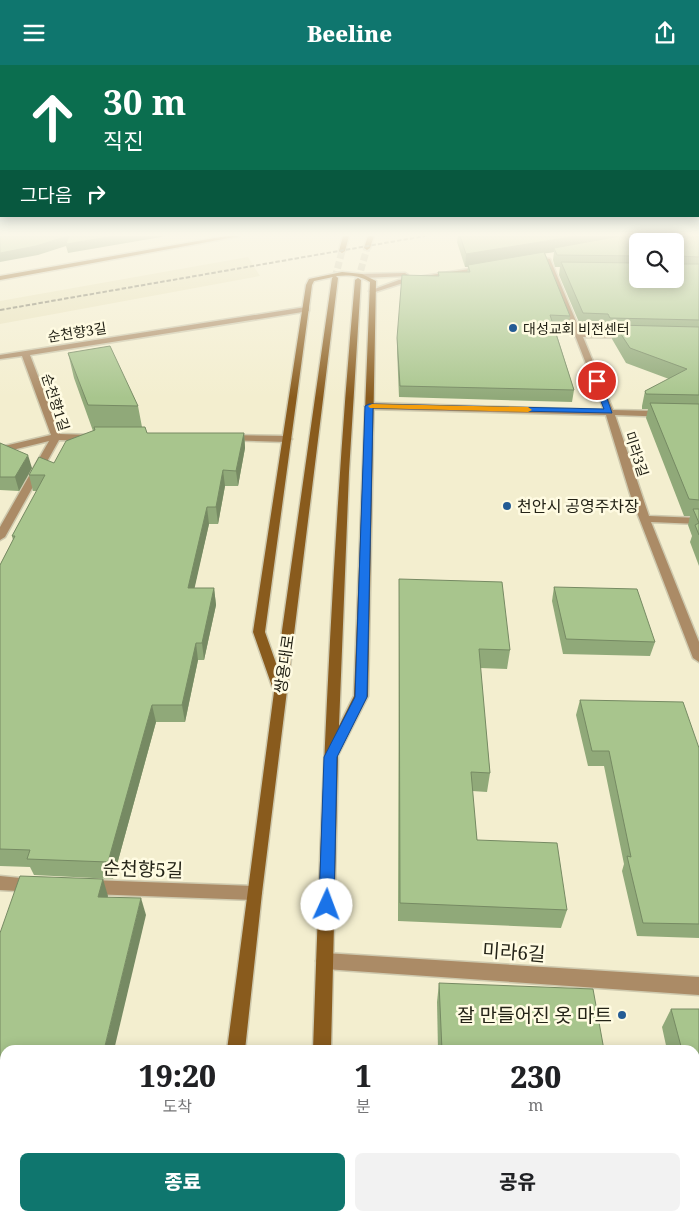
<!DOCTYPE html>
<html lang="ko">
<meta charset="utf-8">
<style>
body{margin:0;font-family:"Noto Serif","Noto Sans KR",serif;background:#f2f2f2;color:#202124;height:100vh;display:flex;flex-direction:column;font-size:19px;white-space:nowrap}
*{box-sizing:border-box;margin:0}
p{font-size:16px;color:#757577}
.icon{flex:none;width:28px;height:28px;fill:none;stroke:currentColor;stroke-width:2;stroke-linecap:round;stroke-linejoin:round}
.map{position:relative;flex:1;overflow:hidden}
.sheet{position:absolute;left:0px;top:980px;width:700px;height:176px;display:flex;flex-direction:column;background:#fff;border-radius:15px 15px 0 0;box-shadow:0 2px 12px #0003}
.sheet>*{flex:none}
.top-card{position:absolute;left:0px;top:0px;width:700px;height:152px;box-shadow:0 2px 12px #0003;background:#0b6e4f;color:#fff;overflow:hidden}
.buttons{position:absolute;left:629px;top:168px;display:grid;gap:10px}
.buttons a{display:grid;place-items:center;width:55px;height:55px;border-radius:8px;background:#fff;box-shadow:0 2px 12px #0003;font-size:25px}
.pin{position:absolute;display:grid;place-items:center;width:42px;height:42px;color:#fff;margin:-21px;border:2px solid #fff;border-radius:50%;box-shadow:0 1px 5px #0007}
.me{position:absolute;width:55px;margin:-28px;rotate:2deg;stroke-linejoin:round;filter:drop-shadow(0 0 4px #0008)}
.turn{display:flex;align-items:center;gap:18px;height:105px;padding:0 20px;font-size:22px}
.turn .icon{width:65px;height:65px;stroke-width:2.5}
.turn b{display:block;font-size:35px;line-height:42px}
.then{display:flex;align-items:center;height:48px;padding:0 20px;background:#0003;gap:10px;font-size:19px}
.eta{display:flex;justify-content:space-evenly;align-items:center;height:85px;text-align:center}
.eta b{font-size:30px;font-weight:800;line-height:35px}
.primary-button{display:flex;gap:10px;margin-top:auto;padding:10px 20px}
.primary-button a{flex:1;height:58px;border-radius:8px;background:#0f766e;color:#fff;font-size:20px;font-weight:800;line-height:58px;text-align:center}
.primary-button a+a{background:#f2f2f2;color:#202124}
header{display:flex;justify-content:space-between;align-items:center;height:65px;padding:0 20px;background:#0f766e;color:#fff;font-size:22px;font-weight:800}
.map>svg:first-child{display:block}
.built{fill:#e8e2bb}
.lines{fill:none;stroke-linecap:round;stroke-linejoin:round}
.secondary-tunnel{stroke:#cac5aa;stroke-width:7;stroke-dasharray:7 3;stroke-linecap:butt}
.street-casing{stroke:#cec9ae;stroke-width:3}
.secondary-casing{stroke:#cec9ae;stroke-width:3}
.street{fill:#ab8b66;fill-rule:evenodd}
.secondary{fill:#895b1d;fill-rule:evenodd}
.rail{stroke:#7e7b67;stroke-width:2;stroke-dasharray:4.5 2;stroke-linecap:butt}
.wall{fill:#90a979;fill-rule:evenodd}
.shaded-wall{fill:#768a63}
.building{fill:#a8c58d;stroke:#768a63}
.route{fill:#1a73e8;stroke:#114b97}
.slow{fill:#f59e0b}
.poi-dot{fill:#245c94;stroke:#fffbe2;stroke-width:2}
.labels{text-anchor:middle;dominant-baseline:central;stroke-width:5;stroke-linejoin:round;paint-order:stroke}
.far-poi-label{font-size:14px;fill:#242317;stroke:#fffbe2;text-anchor:start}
.far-street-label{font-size:14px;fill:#242317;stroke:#fffbe2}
.poi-label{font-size:16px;fill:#242317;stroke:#fffbe2;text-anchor:start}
.street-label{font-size:16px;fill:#242317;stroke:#fffbe2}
.near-street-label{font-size:19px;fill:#242317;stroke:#fffbe2}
.near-poi-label{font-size:19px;fill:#242317;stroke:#fffbe2;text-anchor:end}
</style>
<header><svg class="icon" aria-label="menu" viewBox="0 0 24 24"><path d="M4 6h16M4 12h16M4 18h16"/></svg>Beeline<svg class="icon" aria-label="share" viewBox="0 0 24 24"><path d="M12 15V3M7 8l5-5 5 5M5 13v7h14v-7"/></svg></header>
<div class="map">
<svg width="699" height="1156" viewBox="0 0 699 1156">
<rect width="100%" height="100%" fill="#f3eecf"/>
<polygon class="built" points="248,192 260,211 0,259 0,236"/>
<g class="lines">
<g class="secondary-tunnel">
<polyline points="335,213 342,186"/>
<polyline points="358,215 367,183"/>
</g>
<defs>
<g id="street">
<polygon points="545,193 550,194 581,268 629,269 633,271 629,273 583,272 613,345 699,347 699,353 615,350 649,451 699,453 699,459 651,457 699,577 699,597 693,593 631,432 606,350 369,344 365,341 369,338 604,345"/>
<polygon points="482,202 485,204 484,205 400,219 372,228 369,226 399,215"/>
<polygon points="405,208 408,210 407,211 363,213 360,211 363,209"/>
<polygon points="306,242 309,242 309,246 30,290 60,369 91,370 96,373 91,376 59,375 5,472 0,475 0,462 49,376 0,388 0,382 51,370 22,291 0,294 0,290"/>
<polygon points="229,370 287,371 292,374 287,377 226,375 226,371"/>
<polygon points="0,811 41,815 43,820 41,825 35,827 0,825"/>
<polygon points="90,815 254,821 260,823 262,828 260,833 254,835 90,829 84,827 82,822 84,817"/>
<polygon points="325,888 699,912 699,930 325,904 319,902 316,896 319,890"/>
</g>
<g id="secondary">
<polygon points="226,171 240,171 0,215 0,211"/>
<polygon points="343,171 349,171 345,186 342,188 339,186"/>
<polygon points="368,171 374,171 370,183 367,185 364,183"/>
<path d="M342 207 362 209 376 216 368 631 338 690 331 985H313C322 728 332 472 355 215L358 213 361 215 349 407 339 661 354 631 370 217C359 210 348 210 336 211L338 213 262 828 245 985H227L274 627 253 567 306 220 309 214ZM333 212 332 213 277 601 265 567 312 220 314 216Z"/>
<rect x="205" y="1151" width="22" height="5"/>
<rect x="306" y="1151" width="22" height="5"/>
</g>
</defs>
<use href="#street" class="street-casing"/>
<use href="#secondary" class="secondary-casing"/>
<use href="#street" class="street"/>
<use href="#secondary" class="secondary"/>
<polyline class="rail" points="0,245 425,171"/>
</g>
<g class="wall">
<path d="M458 171H699V501L690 477 692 471 688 460 690 451H684L646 353 648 344H642V341L645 326 669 314 626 298 612 274 614 267H607L605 263 581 262 559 210 560 202H555L553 195 554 187 545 188 570 251 569 262 554 261 574 325 572 337 399 332 397 284V273L438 211V207H467L468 202H465L457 177ZM638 176 675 214H638Z"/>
<polygon points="68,288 138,341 142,362 147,368 244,368 245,383 238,421 225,421 218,459 209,459 194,523 214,523 216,540 204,595 198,595 185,657 156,657 113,814 34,810 30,802 0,801 0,500 13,475 12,471 37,426 33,426 29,410 54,398 93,366 74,313"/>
<polygon points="0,378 32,403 19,426 0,425"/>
<polygon points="399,514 510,585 507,604 480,603 490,708 487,727 472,726 477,775 567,845 561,863 398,856 399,532"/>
<polygon points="554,522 655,577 650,591 563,589 552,536"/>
<polygon points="580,635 699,683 699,873 637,871 622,806 624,799 604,701 588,701 576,650"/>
<polygon points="439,918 604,985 438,985 437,937"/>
<polygon points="671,944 699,944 699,1096 695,1096 695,985 667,985 662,962"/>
<rect x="444" y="1151" width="136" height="5"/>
</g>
<g class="shaded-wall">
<polygon points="68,171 167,171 68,188 66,181 38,190 0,197 0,188"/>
<polygon points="577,171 647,171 554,183 554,187 468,201 468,200 468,202 465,202 466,189"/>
<polygon points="244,368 245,383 238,421 236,406"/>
<polygon points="28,390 32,403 19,426 15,412"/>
<polygon points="223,405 225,421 218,459 216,442"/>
<polygon points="207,442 209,459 191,539 188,523"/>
<polygon points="214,523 216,540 204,595 202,578"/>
<polygon points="196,578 198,595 185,657 182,640"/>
<polygon points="152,640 156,657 113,814 108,797"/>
<polygon points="103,814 108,831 104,849 98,832"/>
<polygon points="141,833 146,850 114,985 104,985"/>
<polygon points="64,1151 75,1151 74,1156 63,1156"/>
</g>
<g class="building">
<polygon points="0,171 68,171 36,181 0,188"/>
<polygon points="69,171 115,171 66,179"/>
<polygon points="460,171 577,171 466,189"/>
<polygon points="620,171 699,171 699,192 678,191 676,193 678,199 699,199 699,255 610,253 608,249 583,248 561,197 638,198 638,214 675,214 675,176 638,176 638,191 557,190 554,183"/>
<polygon points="544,187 570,251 550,250 574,325 400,321 397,273 402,210 439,211 438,207 470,207 468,200"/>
<polygon points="615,260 699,262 699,330 646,329 645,326 687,304 630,283"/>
<polygon points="110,281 138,341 88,340 68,288"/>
<polygon points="650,338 699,339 699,435 689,434"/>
<polygon points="94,362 145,362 147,368 244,368 236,406 223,405 216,442 207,442 188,523 214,523 202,578 196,578 182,640 152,640 108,797 27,794 30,785 0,784 0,500 15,471 12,471 45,410 29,410 39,392 54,398 66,376 95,365"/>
<polygon points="0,378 28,390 15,412 0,412"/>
<polygon points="693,444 699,444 699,470 695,460 699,458"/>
<polygon points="399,514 502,517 510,585 479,584 490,708 471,707 477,775 557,778 567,845 400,838"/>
<polygon points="554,522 637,524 655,577 566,574"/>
<polygon points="580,635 683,637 699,683 699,859 643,858 627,791 631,792 609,686 592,686"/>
<polygon points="20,811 103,814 98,832 141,833 104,985 5,985 5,1151 64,1151 63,1156 0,1156 0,868"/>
<polygon points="439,918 593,924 604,985 442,985"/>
<polygon points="671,944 699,944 699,1054 695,1038 695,985 682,985"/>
<rect x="448" y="1151" width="132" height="5"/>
</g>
<linearGradient id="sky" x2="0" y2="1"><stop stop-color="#73adbf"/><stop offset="0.51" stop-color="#faf7e9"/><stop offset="1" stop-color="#faf7e9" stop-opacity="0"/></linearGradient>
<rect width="699" height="333" fill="url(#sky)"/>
<polygon class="route" points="597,314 601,316 612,348 373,343 367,632 337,692 334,840 332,845 327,847 321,845 319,840 324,692 355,632 365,341 369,339 604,344 593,316"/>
<polygon class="slow" points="372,339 528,342 532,345 528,347 370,343 368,341"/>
<g class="poi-dot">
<circle cx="513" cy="263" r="5"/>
<circle cx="507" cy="441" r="5"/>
<circle cx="622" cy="950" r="5"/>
</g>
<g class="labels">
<g class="far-poi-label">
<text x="523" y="263">대성교회 비전센터</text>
</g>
<g class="far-street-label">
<text transform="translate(77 267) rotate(-9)">순천향3길</text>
<text transform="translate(56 337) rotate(72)">순천향1길</text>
<text transform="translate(637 389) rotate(72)">미라3길</text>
</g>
<g class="poi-label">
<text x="517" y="441">천안시 공영주차장</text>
</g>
<g class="street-label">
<text transform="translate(284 599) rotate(-82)">쌍용대로</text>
</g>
<g class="near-street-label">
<text transform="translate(143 804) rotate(2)">순천향5길</text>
<text transform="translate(514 887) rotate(4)">미라6길</text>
</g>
<g class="near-poi-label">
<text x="612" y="950">잘 만들어진 옷 마트</text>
</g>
</g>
</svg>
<div class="buttons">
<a><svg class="icon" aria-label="search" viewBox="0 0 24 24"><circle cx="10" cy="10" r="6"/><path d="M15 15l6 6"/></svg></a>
</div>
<div class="pin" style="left:597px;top:316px;background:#d93025"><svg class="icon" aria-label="arrive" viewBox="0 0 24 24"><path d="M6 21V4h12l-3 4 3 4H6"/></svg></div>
<svg class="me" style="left:327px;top:840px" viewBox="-20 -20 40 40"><circle r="19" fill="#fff"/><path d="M0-13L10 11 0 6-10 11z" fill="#1a73e8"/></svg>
<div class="top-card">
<div class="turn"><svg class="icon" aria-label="ahead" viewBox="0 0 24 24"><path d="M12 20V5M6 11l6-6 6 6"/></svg><div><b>30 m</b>직진</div></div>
<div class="then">그다음<svg class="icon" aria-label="right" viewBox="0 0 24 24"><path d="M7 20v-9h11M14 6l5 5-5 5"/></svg></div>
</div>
<section class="sheet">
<div class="eta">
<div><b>19:20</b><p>도착</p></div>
<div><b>1</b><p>분</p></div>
<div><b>230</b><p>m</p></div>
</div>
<div class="primary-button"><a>종료</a><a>공유</a></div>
</section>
</div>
